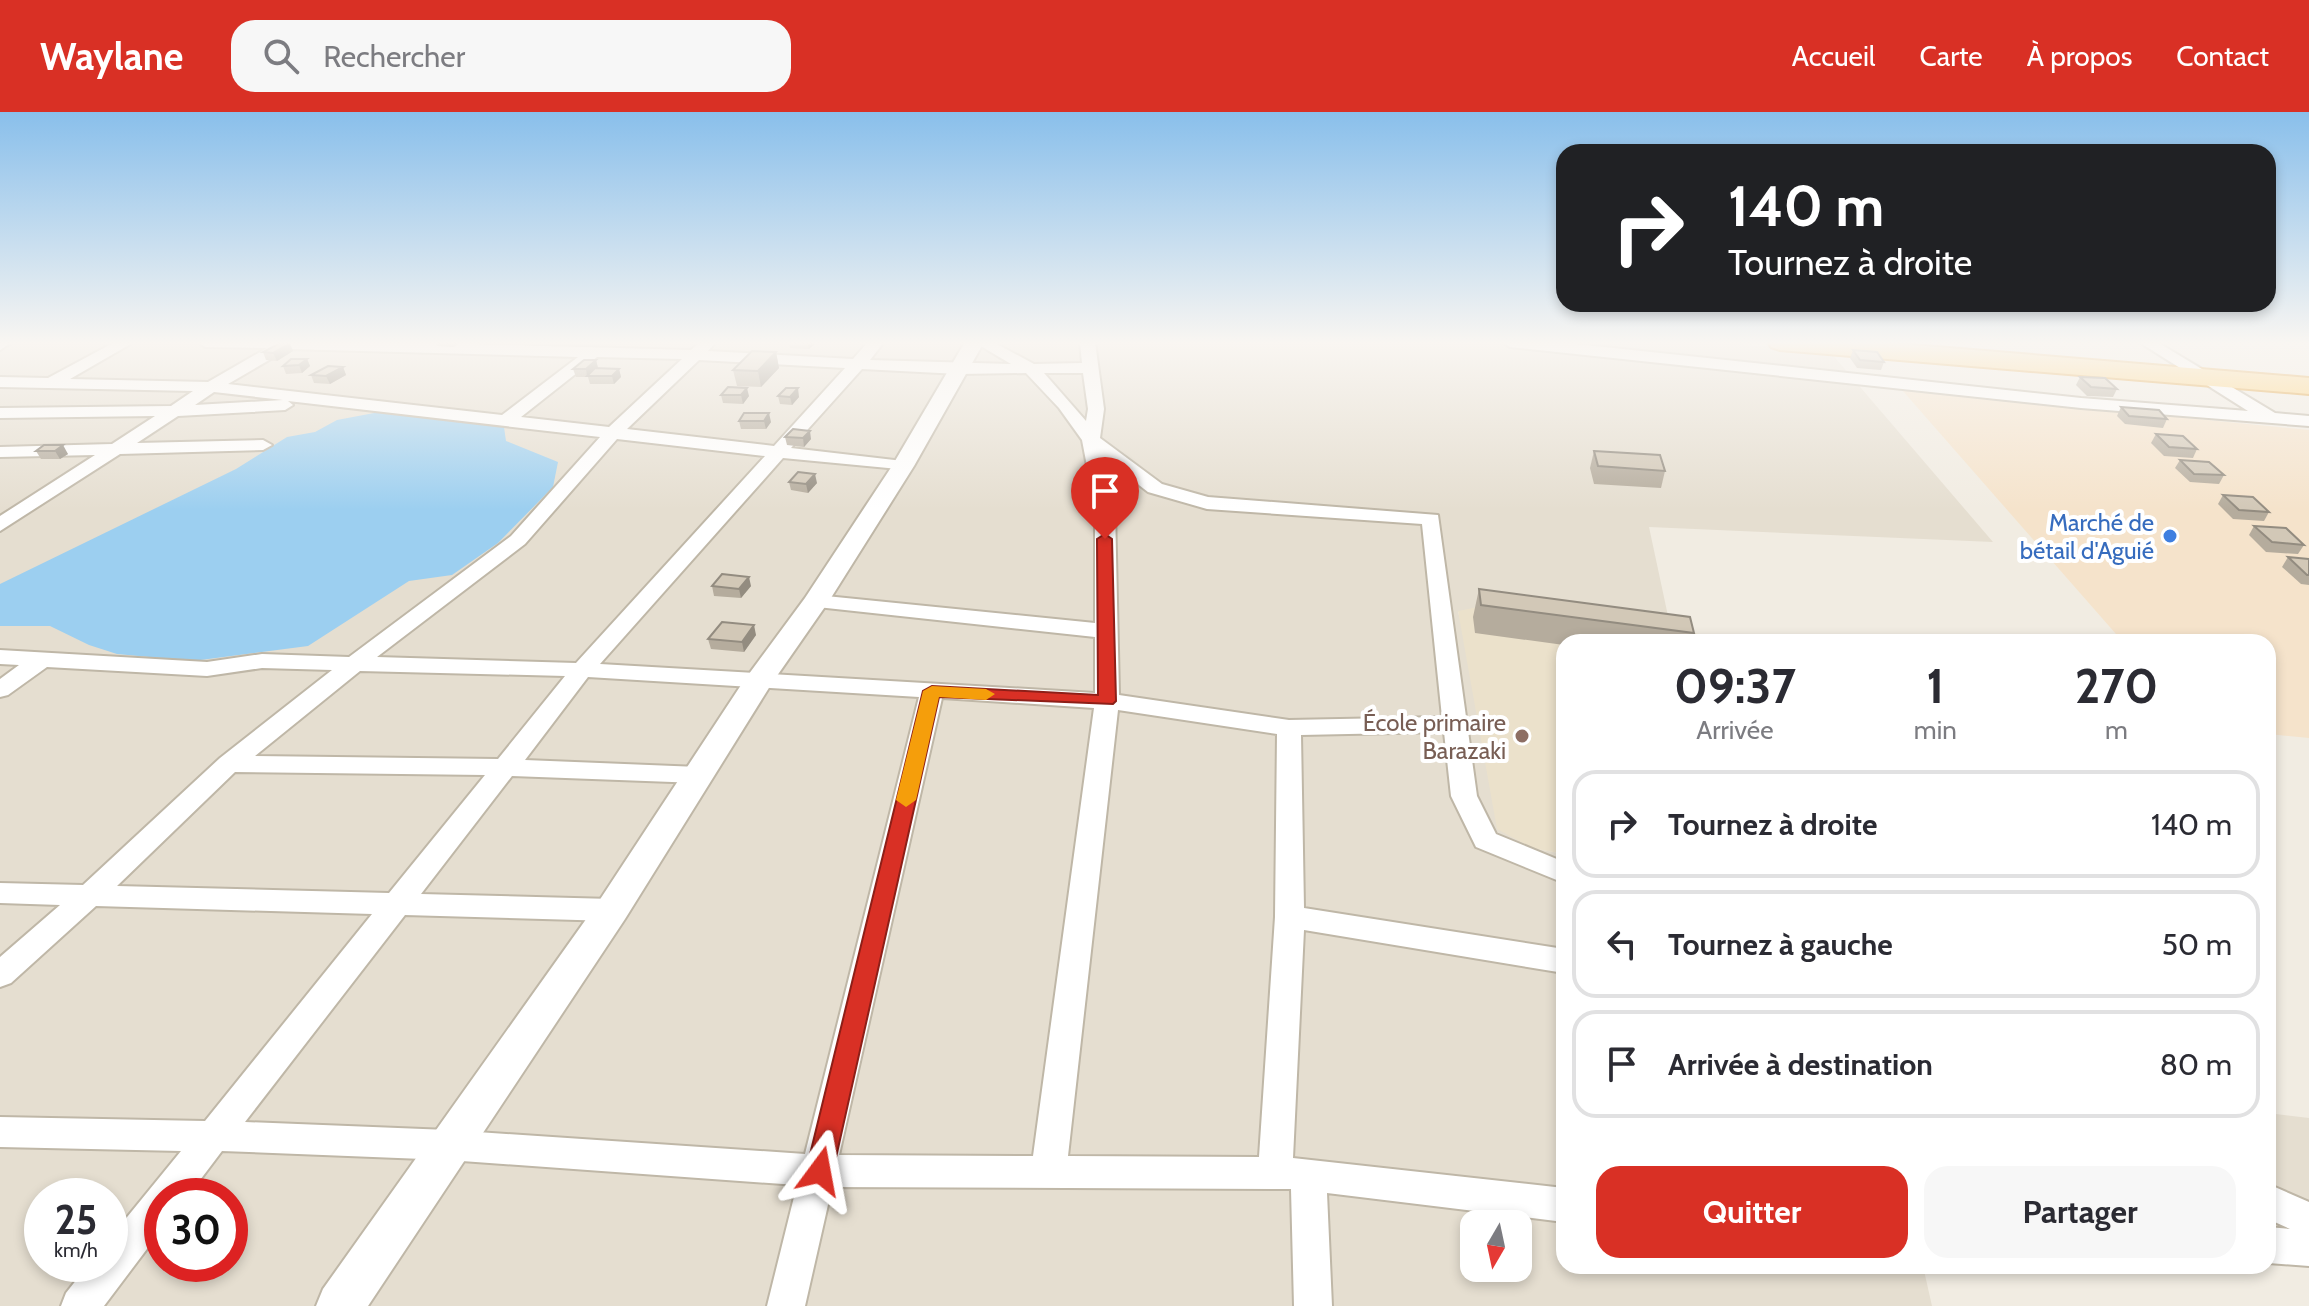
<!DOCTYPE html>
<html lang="fr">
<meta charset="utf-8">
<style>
body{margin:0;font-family:Cabin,sans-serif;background:#f7f7f7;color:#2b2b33;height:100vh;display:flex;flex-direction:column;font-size:30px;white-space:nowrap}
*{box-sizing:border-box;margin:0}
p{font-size:26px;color:#7c7c81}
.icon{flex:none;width:44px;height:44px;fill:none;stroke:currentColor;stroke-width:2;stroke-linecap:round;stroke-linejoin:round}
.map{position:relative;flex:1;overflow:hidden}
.details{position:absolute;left:1556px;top:522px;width:720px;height:640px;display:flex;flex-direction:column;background:#fff;border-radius:24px;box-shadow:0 4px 12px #0003}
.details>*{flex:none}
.top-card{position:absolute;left:1556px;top:32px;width:720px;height:168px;border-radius:24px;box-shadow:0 4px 12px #0003;background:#202124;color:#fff;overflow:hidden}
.needle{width:52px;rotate:189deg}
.buttons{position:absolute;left:1460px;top:1098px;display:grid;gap:16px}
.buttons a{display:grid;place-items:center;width:72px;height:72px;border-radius:16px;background:#fff;box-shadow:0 4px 12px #0003;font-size:40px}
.speed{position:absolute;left:24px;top:1066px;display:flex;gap:16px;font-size:40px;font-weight:700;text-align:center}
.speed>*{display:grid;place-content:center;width:104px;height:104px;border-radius:50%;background:#fff;box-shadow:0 4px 12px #0003;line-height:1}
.speed small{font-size:20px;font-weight:400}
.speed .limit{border:12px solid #d22;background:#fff;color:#111}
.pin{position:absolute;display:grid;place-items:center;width:68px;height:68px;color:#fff;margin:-82px -34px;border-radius:50% 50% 50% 0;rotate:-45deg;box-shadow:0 0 8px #0007}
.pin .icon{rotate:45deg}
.me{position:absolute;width:88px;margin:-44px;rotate:13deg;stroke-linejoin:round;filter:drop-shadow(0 0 6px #0008)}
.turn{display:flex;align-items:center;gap:28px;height:168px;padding:0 40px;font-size:36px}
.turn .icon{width:104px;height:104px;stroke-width:2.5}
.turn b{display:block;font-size:56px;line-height:68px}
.eta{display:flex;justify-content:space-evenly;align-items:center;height:136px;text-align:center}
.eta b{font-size:48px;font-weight:700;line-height:56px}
.cta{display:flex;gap:16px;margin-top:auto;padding:16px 40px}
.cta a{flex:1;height:92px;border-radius:24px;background:#d93025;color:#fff;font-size:32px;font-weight:700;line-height:92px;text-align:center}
.cta a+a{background:#f7f7f7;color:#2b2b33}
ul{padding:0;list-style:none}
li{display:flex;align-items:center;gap:24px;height:108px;margin:0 16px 12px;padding:0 24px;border:4px solid #e1e1e2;border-radius:24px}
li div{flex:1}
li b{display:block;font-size:30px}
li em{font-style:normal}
header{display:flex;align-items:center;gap:48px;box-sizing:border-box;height:112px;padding:0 40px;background:#d93025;color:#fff}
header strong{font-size:38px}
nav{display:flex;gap:44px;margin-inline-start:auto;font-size:28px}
.search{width:560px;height:72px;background:#f7f7f7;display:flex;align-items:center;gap:20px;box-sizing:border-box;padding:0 28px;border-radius:24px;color:#7c7c81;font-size:30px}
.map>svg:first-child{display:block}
.residential{fill:#e5ded0;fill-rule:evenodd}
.commercial{fill:#f5e3cb}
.education{fill:#ebe1cb}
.water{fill:#9ccff0}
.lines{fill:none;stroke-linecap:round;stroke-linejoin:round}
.minor-casing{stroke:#bfb7a7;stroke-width:4}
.tertiary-casing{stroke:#bfb7a7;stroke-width:4}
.trunk-casing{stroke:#df9b2e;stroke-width:4}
.minor{fill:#fff;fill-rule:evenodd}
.tertiary{fill:#fff;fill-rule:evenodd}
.trunk{fill:#ffd276;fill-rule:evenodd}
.wall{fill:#b5ac9d}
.shaded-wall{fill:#938c80}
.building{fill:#d2c8b7;stroke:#938c80;stroke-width:2}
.route{fill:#d93025;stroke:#8d1f18;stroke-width:2}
.slow{fill:#f59e0b}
.shop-dot{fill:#3f7fe0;stroke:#fff;stroke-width:3}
.education-dot{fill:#8d6e63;stroke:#fff;stroke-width:3}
.labels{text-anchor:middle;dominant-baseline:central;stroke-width:8;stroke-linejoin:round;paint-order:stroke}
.shop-label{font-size:24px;fill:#366cbe;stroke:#fff;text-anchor:end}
.education-label{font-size:24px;fill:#785e54;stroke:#fff;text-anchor:end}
</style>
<header>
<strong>Waylane</strong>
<div class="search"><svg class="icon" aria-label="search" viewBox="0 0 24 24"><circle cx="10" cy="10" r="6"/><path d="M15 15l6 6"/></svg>Rechercher</div>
<nav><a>Accueil</a><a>Carte</a><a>À propos</a><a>Contact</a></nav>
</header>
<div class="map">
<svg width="2309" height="1194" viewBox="0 0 2309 1194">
<rect width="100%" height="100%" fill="#f1ece2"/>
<g class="residential">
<path d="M0 230H1717L1831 241 1993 430 1649 415 1671 518 1515 488 1458 500 1532 736 1564 742V1154H1923L1932 1194H0ZM42 1084H110V1152H42ZM162 1084H230V1152H162ZM1474 1112H1518V1156H1474Z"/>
<polygon points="2268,1001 2309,1006 2309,1144 2268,1143"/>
</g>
<polygon class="commercial" points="1902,278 2309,318 2309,626 2268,622 2268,530 2123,530"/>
<polygon class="education" points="1515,488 1671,518 1755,530 1564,530 1564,742 1532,736 1497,717 1458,499"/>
<polygon class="water" points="390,298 504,315 506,329 558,350 553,375 498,431 452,463 409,469 308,534 193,549 117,542 89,533 50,514 0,514 0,472 236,357 287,325 315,320 337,308"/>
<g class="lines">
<defs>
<g id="minor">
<polygon points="0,230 12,230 0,238"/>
<path d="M115 230H134L70 267 208 270 267 236 205 235 198 230H394L691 238 700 230H716L708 239 853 247 868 230H884L870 248 1011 252 974 230H993L1034 252 1082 251 1080 230H1095L1104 297 1100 326 1162 372 1208 385 1438 403 1477 684 1496 722 1564 750V771L1476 735 1451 684 1444 620 1301 623 1304 796 1564 837V861L1304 818 1293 1046 1564 1076V1110L1327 1081 1332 1194H1294L1291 1077 832 1075 805 1194H767L797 1073 448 1048 222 1039 188 1084H162V1117L104 1194H61L66 1181 89 1152H110V1126L181 1039 0 1035V1005L205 1009 372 802 96 794 11 871 0 875V845L60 793 0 791V771L83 773 220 646 332 558 262 556 207 564 47 555 8 583 0 585V567L19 553 0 552V538L207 550 262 542 349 545 511 424 600 325 288 289 293 293 285 298 178 304 137 331 263 328 272 333 263 338 120 342 0 419V404L95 343 0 345V335L112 332 155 304 0 306V296L171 294 193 279 0 275V265L48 266ZM288 237 578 245 502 303 228 272ZM597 245 682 247 609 315 521 305ZM699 248 845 256 774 334 627 317ZM862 257 959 262 1026 261 1059 296 1082 328 1095 396V511L816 483 808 484 805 489 808 494 1095 525V581L600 552 783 346 909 358 912 354 909 350 903 349 791 336ZM1044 261H1083L1088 297 1086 309ZM214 280 283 288 195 293ZM617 327 765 344 576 551 377 545 525 432ZM1104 346 1148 380 1207 397 1422 412 1442 605 1289 608 1119 583 1115 396ZM360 559 565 564 498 647 255 644ZM588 565 919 585 805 1042 448 1018 245 1010 405 803 612 809 622 806 626 798 622 790 612 787 421 782 512 664 699 671 708 669 712 663 708 657 699 655 525 648ZM942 586 1094 596 1033 1044 839 1043ZM1118 598 1277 622 1275 805 1259 1045 1068 1044ZM235 660 485 663 389 781 117 774Z"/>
<polygon points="1503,230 1557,230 2081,286 2248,299 2139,230 2157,230 2275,301 2309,304 2309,314 2081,296 1510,235"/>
<polygon points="2268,1072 2309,1090 2309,1154 2268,1151 2268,1115 2290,1117 2268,1107"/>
</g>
<polygon id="tertiary" points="965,230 984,230 914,354 829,489 772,571 625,807 368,1194 316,1194 323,1177 599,789 743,570 805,486 892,354"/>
<polygon id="trunk" points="1768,230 1877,230 2309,266 2309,282 1780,238 1771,235"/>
</defs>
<use href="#minor" class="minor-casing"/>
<use href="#tertiary" class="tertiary-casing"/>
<use href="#trunk" class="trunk-casing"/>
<use href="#minor" class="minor"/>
<use href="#tertiary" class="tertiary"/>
<use href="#trunk" class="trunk"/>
</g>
<g class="wall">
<polygon points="436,230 460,230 454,235 437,234"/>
<polygon points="789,230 817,230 809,237 790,236"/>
<polygon points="1853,238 1884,250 1881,258 1857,256 1850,246"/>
<polygon points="293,239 277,249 266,248 263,240"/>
<polygon points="776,240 779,256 761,275 737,274 733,258"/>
<polygon points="307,247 310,254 302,261 286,262 283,254"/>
<polygon points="596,248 598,256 619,257 621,265 614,272 590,272 588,265 576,265 573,257"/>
<polygon points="343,255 346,263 330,272 314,271 311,263"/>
<polygon points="2080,265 2117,277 2113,285 2087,284 2076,273"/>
<polygon points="721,283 749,284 743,292 723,291"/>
<polygon points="778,284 799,285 792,293 780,292"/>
<polygon points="2121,295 2167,307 2163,316 2125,312 2117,304"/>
<polygon points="739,309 771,310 766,317 741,317"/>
<polygon points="2156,322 2197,337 2193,346 2164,344 2151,331"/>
<polygon points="785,325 811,327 804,335 787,333"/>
<polygon points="44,333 68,342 60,347 41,347 36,339"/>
<polygon points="1594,339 1665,359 1661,376 1594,372 1590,356"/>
<polygon points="2180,348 2224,363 2219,372 2190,370 2175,356"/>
<polygon points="789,370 817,371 808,381 791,378"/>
<polygon points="2223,383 2269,400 2264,409 2233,407 2218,392"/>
<polygon points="2254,414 2304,433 2298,442 2266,440 2249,423"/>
<polygon points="2288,445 2309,447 2309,473 2301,472 2282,455"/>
<polygon points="712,474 751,474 741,486 714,484"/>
<polygon points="1479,477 1694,521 1691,530 1564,530 1564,533 1475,521 1473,505"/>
<polygon points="756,523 744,540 711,537 708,527"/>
</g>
<g class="shaded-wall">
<polygon points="807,230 817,230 809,237"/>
<polygon points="290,231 293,239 277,249 273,241"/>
<polygon points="776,240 779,256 761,275 758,259"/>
<polygon points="307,247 310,254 302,261 299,253"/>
<polygon points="596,248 598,256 587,264 586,257"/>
<polygon points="343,255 346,263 330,272 326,264"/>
<polygon points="619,257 621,265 614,272 612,264"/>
<polygon points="747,276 749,284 743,292 741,283"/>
<polygon points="798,276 799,285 792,293 790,285"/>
<polygon points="769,301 771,310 766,317 764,309"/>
<polygon points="810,319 811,327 804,335 803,326"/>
<polygon points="63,333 68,342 60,347 55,339"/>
<polygon points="815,362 817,371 808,381 806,372"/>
<polygon points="749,465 751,474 741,486 739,477"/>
<polygon points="754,513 756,523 744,540 742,530"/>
</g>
<g class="building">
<polygon points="280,231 290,231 273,241 263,240"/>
<polygon points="1853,238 1877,240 1884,250 1860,248"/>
<polygon points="752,239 776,240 758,259 733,258"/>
<polygon points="291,247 307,247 299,253 283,254"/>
<polygon points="584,248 596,248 586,257 573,257"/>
<polygon points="328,254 343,255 326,264 311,263"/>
<polygon points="595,256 619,257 612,264 587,264"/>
<polygon points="2080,265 2105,266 2117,277 2091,275"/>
<polygon points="728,275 747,276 741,283 721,283"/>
<polygon points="786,276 798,276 790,285 778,284"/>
<polygon points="2121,295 2159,298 2167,307 2129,304"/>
<polygon points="744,301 769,301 764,309 739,309"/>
<polygon points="793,317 810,319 803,326 785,325"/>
<polygon points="2156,322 2183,324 2197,337 2169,335"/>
<polygon points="44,333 63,333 55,339 36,339"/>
<polygon points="1594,339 1660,343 1665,359 1598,354"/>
<polygon points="2180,348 2209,350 2224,363 2194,362"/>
<polygon points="798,360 815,362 806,372 789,370"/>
<polygon points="2223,383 2253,385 2269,400 2239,398"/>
<polygon points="2254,414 2286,416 2304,433 2272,430"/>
<polygon points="2288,445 2309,447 2309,463 2307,463"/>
<polygon points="722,462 749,465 739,477 712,474"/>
<polygon points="1479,477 1690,505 1694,521 1481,493"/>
<polygon points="722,510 754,513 742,530 708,527"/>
</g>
<linearGradient id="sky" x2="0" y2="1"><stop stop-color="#89bfeb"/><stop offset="0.58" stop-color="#f9f6f2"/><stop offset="1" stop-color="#f9f6f2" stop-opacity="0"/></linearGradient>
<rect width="2309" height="398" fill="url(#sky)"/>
<polygon class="route" points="1105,422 1112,427 1116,589 1113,592 939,585 833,1059 829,1067 820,1071 810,1067 806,1059 923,579 932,574 1098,583 1097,427"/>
<polygon class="slow" points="932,574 986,577 995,582 986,588 939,585 916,688 906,695 896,688 923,579"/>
<circle class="shop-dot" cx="2170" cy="424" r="8"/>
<circle class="education-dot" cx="1522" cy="624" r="8"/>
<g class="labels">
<g class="shop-label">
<text x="2154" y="410">Marché de<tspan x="2154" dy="28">bétail d'Aguié</tspan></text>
</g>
<g class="education-label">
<text x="1506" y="610">École primaire<tspan x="1506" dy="28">Barazaki</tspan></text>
</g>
</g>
</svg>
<div class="buttons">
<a><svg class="needle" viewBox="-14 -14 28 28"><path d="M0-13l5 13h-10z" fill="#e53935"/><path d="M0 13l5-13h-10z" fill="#7c7c81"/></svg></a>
</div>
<div class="speed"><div>25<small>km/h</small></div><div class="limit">30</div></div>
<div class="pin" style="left:1105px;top:427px;background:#d93025"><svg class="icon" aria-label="arrive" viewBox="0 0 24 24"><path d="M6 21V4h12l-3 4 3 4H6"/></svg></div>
<svg class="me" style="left:820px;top:1059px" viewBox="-20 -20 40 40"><path d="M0-17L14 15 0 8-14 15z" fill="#d93025" stroke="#fff" stroke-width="4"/></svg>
<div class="top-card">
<div class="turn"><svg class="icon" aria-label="right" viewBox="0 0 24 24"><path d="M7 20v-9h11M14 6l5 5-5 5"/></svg><div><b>140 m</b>Tournez à droite</div></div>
</div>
<section class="details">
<div class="eta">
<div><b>09:37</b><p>Arrivée</p></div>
<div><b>1</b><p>min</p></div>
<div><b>270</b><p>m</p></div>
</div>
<ul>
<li><svg class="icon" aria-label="right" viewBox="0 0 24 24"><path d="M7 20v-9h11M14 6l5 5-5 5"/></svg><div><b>Tournez à droite</b></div><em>140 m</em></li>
<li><svg class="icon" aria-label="left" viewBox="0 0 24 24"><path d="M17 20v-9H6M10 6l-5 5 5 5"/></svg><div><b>Tournez à gauche</b></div><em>50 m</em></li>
<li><svg class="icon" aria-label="arrive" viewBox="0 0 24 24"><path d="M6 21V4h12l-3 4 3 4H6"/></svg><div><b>Arrivée à destination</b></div><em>80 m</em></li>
</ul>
<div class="cta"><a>Quitter</a><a>Partager</a></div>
</section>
</div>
